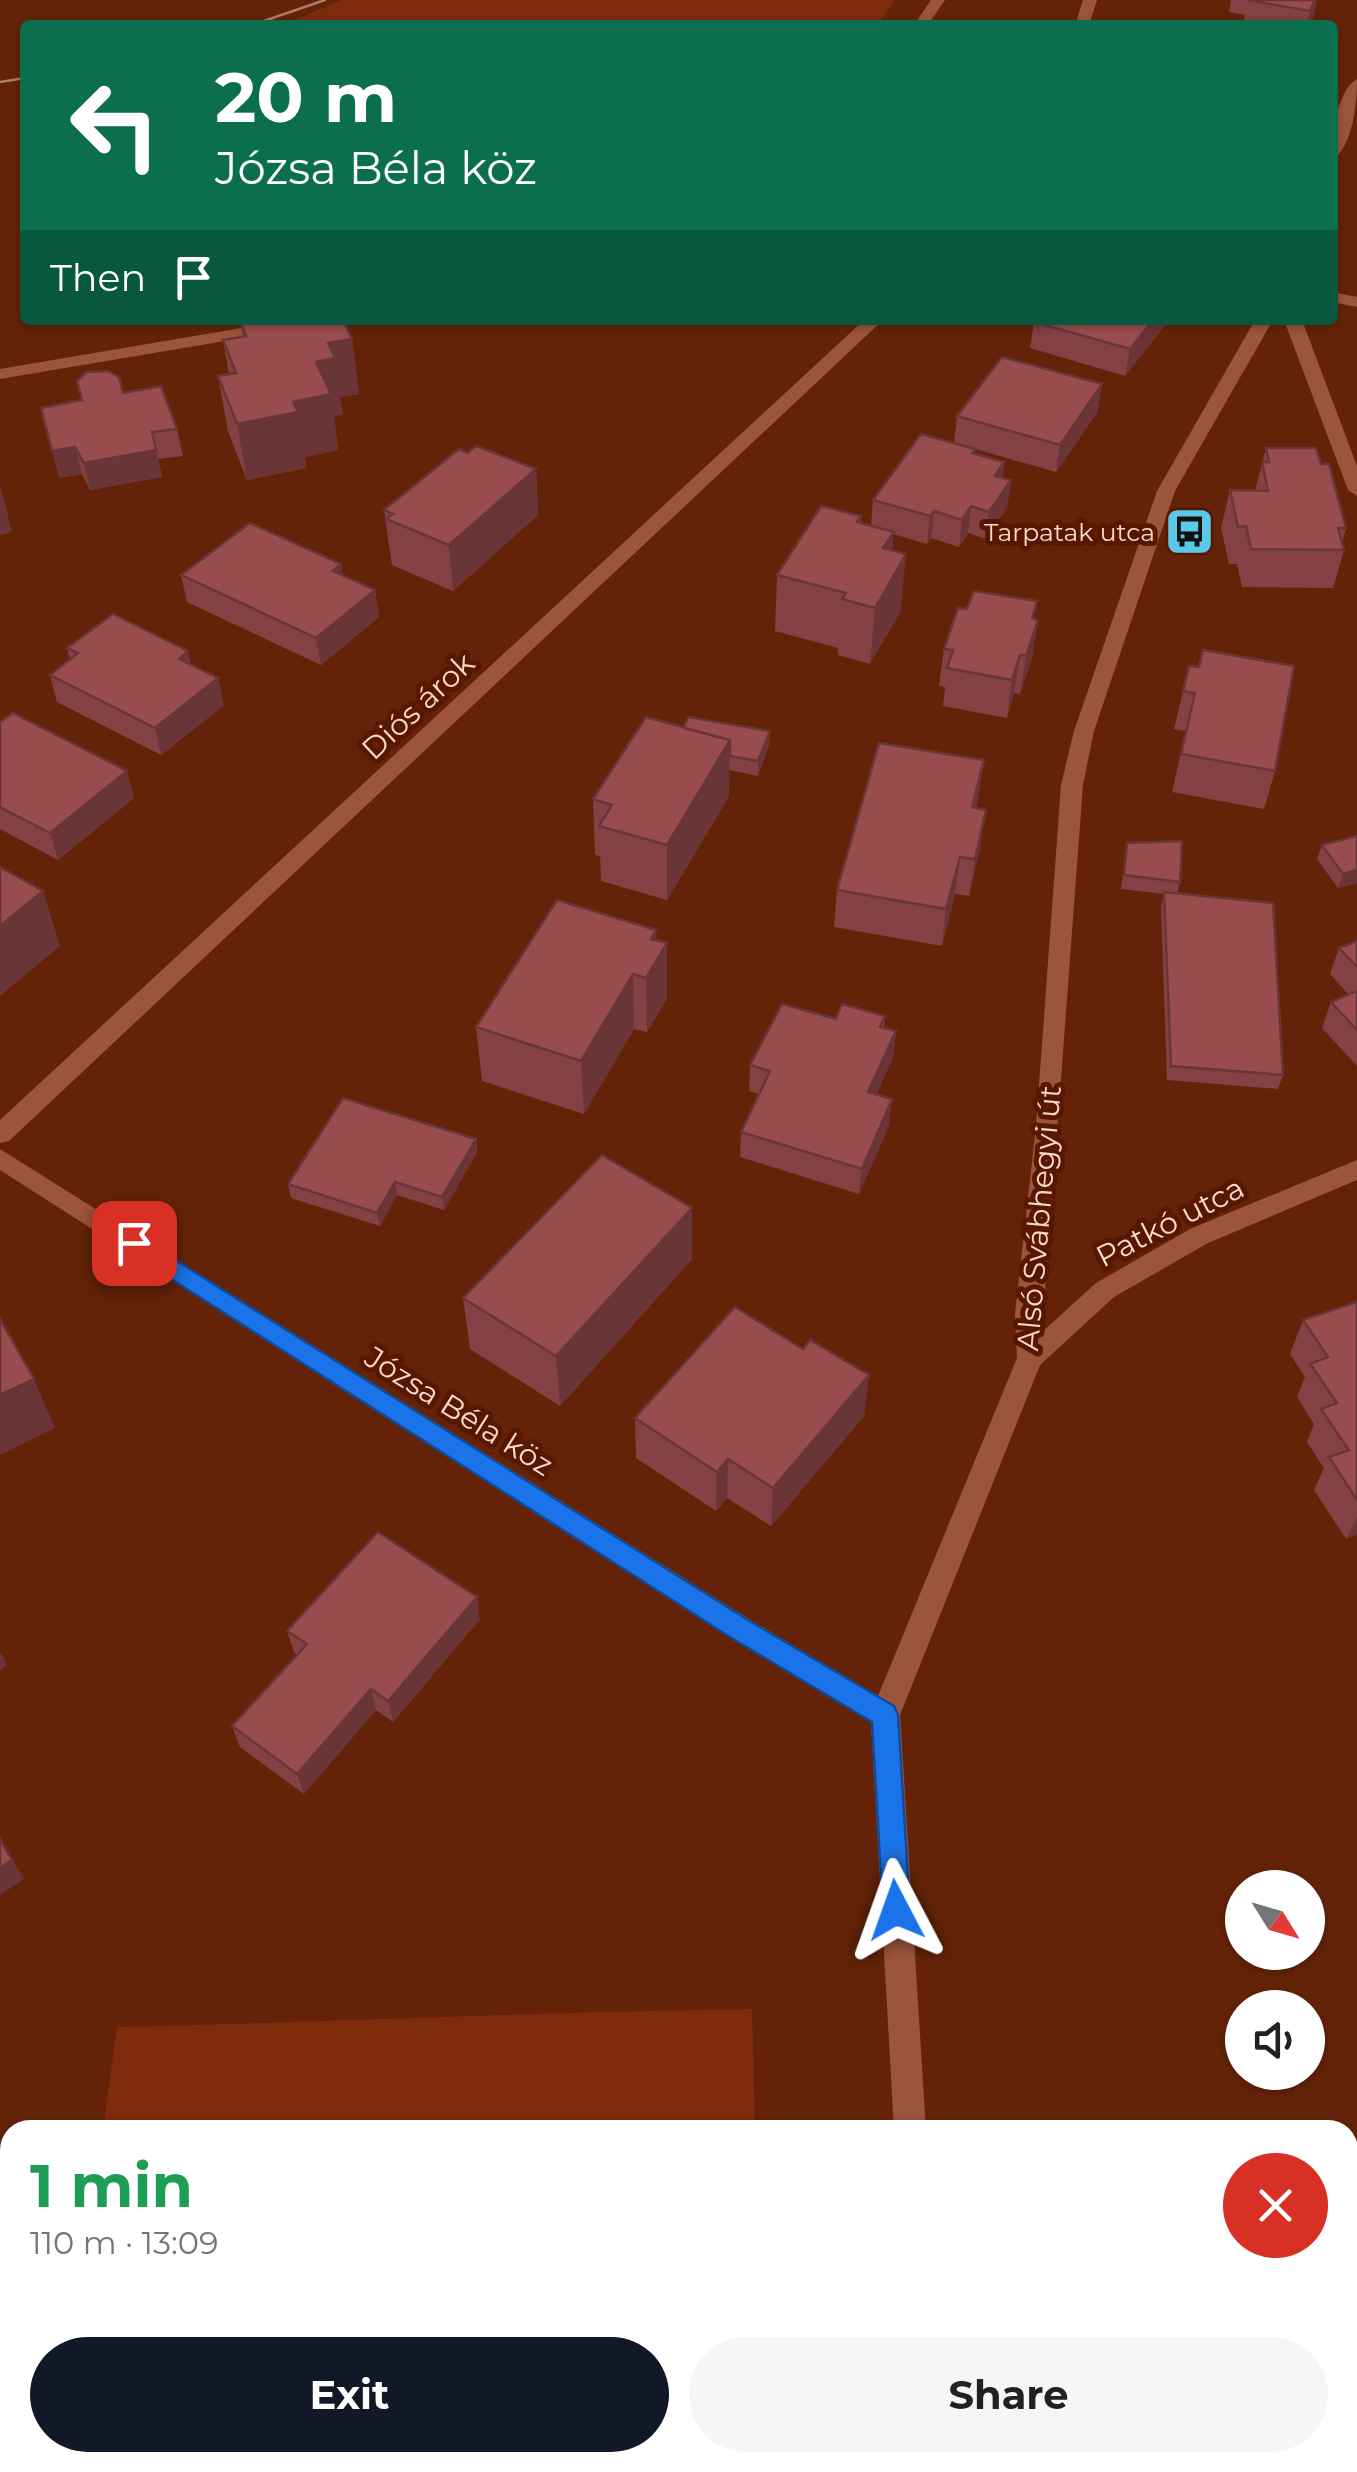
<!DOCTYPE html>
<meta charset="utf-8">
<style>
body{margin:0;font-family:Montserrat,sans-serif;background:#f6f6f6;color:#202124;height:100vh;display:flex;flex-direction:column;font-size:38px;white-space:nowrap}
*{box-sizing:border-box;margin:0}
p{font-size:32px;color:#757577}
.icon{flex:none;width:55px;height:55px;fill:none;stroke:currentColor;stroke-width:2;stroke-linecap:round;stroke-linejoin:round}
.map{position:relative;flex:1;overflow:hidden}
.drawer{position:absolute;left:0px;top:2120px;width:1358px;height:352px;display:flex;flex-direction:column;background:#fff;border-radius:30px 30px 0 0;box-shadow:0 2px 8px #0004}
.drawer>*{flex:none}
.top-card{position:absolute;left:20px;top:20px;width:1318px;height:305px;border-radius:10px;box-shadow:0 2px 8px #0004;background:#0b6e4f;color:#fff;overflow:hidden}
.needle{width:65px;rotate:127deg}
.buttons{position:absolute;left:1225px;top:1870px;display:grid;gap:20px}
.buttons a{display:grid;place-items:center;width:100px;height:100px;border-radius:50%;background:#fff;box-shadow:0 2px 8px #0004;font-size:50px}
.pin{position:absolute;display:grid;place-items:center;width:85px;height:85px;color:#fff;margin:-42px;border-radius:20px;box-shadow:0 5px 15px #0006}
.me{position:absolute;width:110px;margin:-55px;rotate:356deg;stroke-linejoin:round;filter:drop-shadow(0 0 8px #0008)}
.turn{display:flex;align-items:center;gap:35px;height:210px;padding:0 30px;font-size:45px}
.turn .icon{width:130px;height:130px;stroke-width:2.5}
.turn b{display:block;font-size:70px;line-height:85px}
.then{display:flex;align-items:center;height:95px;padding:0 30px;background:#0003;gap:20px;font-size:38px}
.round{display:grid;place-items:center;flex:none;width:105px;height:105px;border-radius:52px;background:#f6f6f6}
.headline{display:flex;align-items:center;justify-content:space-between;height:170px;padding:0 30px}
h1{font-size:60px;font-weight:700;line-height:75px;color:#1e9e55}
.primary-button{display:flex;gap:20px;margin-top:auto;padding:20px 30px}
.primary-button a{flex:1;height:115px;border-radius:60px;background:#111827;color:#fff;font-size:40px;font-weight:700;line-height:115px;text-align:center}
.primary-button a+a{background:#f6f6f6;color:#202124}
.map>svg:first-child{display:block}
.green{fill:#7e2c0b}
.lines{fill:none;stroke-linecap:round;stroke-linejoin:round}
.street{fill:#9c543c;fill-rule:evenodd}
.tram{stroke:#ad7c68;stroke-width:2.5}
.wall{fill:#834143}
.shaded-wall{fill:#6a3537}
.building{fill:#984c4e;stroke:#6a3537;stroke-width:2.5}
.route{fill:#1a73e8;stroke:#114b97;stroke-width:2.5}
.labels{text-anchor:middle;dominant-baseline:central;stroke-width:10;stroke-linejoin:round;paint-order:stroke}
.far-poi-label{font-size:25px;fill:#fad9cd;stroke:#581700;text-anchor:end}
.street-label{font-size:30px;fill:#fad9cd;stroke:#581700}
</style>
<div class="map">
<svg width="1357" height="2472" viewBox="0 0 1357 2472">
<rect width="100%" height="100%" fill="#642308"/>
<g class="green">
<polygon points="341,0 895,0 878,25 283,25"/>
<path d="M752 2009 755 2130H103L117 2027C329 2022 540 2012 752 2009Z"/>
<polygon points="60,2462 764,2462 765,2472 58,2472"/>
</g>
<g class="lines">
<g class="street">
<polygon points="931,0 945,0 928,25 914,25"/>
<polygon points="1083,0 1097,0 1089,25 1075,25"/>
<path d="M1357 79C1357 102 1353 147 1332 160 1332 137 1336 91 1357 79Z"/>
<polygon points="1332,292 1357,297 1357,307 1332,302"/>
<polygon points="289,320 329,320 320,325 0,379 0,369"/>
<polygon points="864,320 883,320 9,1141 0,1143 0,1120"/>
<polygon points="1255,320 1273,320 1175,491 1094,731 1083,785 1042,1332 1096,1283 1190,1229 1357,1160 1357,1180 1208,1243 1114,1297 1040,1365 900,1715 926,2130 894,2130 871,1722 729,1637 0,1170 0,1149 749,1619 878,1696 1017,1358 1015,1314 1036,1126 1061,785 1074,731 1157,491"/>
<polygon points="1284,320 1302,320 1357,466 1357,496 1348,490"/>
<polygon points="913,2462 949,2462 950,2472 914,2472"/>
</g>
<g class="tram">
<polyline points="252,25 325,0"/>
<polyline points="0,82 25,78"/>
</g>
</g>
<g class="wall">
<polygon points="1231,0 1317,0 1311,25 1243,25 1245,15 1229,12"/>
<polygon points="53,320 111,320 54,325"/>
<polygon points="1169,320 1125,376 1030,348 1034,322"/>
<polygon points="240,321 352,339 359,394 340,397 343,414 334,416 338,450 305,457 306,468 247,480 228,431 218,376 229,374 223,340 242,337"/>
<polygon points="77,381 123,393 177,429 183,456 158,459 162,477 90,490 82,474 59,478 81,400"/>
<polygon points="1098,411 1056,472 954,443 957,416"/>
<polygon points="1266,448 1321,464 1346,528 1342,543 1344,550 1333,588 1242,587 1237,564 1229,564 1221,528 1230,490 1255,491"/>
<polygon points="468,453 536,469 538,515 453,591 392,565 384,510"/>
<polygon points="974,454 1004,462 1002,478 1011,480 1007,507 986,539 968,533 959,547 931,538 927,544 893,534 892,550 901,610 870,664 838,655 838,648 775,631 777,575 861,516 861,523 871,526 873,500"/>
<polygon points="341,564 343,576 375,590 379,617 321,665 187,602 181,575"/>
<polygon points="1034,619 1032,658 1020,694 1014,693 1007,718 943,706 945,687 939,686 944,649"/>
<polygon points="67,648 191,665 224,705 161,755 57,702 50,675 70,659"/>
<polygon points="1189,666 1275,771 1264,809 1172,792 1186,731 1174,729"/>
<polygon points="0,722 134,798 58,860 0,829"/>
<polygon points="684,728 770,731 769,745 758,776 729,770 729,796 667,900 601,881 600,856 595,855 593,799"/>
<polygon points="984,760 976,808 980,847 969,896 955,894 942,946 834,927 837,890"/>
<polygon points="1357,836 1357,883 1338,888 1317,859 1322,845"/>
<polygon points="1127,843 1180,882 1177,893 1283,1075 1278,1089 1167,1080 1161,906 1164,894 1121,889"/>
<polygon points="656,930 656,940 667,943 667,998 647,1032 634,1029 584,1114 482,1081 476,1027"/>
<polygon points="1357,941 1357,1066 1322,1028 1331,1002 1349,995 1330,974 1339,948"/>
<polygon points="885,1016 884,1028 896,1031 893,1057 876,1095 889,1125 859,1194 740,1157 741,1132 759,1094 749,1091 750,1065 836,1019"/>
<polygon points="476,1139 477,1152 444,1210 397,1195 380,1226 291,1198 288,1184"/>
<polygon points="692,1208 692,1259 560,1406 470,1349 463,1298"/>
<polygon points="1357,1302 1357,1534 1346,1539 1314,1490 1324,1468 1307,1442 1314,1424 1297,1397 1305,1377 1290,1354 1303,1320"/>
<polygon points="803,1349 864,1416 771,1526 727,1498 716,1511 636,1458 635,1418"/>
<polygon points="480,1619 393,1722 376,1710 304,1794 240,1747 232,1726 297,1655 294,1652 287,1631"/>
</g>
<g class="shaded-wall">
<polygon points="1312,0 1317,0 1312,24 1307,25"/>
<polygon points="1153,320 1169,320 1125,376 1130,349"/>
<polygon points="352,339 359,394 340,397 343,414 334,416 338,450 305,457 306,468 247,480 237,424 293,402 328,343"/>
<polygon points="1102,384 1098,411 1056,472 1060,445"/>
<polygon points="75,447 82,474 59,478 52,451"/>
<polygon points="156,450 162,477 90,490 84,463"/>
<polygon points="1004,462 1001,489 995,476"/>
<polygon points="536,469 538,515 453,591 449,545"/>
<polygon points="1011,480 1007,507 986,539 989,512"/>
<polygon points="0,484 12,532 0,535"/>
<polygon points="971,506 968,533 959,547 962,520"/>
<polygon points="934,511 931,538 927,544 930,516"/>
<polygon points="894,532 889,584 906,554 901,610 870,664 875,608 883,548"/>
<polygon points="341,564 345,591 333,571"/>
<polygon points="375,590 379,617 321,665 316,638"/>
<polygon points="1038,620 1032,658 1020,694 1026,656"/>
<polygon points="188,651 194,678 179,659"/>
<polygon points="1020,655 1014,693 1007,718 1012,680"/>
<polygon points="218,678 224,705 161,755 155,728"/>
<polygon points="770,731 769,745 758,776 758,761"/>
<polygon points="730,740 729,796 667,900 667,845"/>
<polygon points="984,760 978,798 966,844 972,807"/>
<polygon points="127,771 134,798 58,860 50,833"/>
<polygon points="986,810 980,847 969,896 975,859"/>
<polygon points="960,857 955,894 942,946 946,909"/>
<polygon points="1357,870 1357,883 1338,888 1343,874"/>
<polygon points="43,891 60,946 0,996 0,926"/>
<polygon points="656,930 656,960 667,943 667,998 647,1032 646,978 651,939"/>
<polygon points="633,974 634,1029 584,1114 581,1061"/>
<polygon points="896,1031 893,1057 865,1118 868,1092"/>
<polygon points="892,1099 889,1125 859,1194 862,1169"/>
<polygon points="476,1139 477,1152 444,1210 442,1197"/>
<polygon points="395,1182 397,1195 380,1226 377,1213"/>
<polygon points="692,1208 692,1259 560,1406 556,1356"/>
<polygon points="869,1375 864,1416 771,1526 773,1488"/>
<polygon points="34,1379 55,1428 0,1455 0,1395"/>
<polygon points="728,1459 727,1498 716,1511 717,1472"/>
<polygon points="1357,1517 1357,1534 1346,1539"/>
<polygon points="477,1597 480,1619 393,1722 388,1701"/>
<polygon points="1,1653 7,1664 0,1671 0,1654"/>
<polygon points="371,1689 376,1710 304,1794 297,1774"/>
<polygon points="0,1838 24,1879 0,1895"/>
</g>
<g class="building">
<polygon points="1248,0 1315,0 1310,11"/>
<polygon points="247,320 343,320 352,339 328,343 335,358 316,362 331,394 293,402 298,412 237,424 218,376 236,373 223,340 246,336 240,321"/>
<polygon points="1035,320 1153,320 1130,349 1034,322"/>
<polygon points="1002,357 1102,384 1060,445 957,416"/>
<polygon points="108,371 119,377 123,393 161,386 177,429 152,432 156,450 84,463 75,447 52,451 41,408 82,400 77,381 87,372"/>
<polygon points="921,434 975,449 972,453 1004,462 995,476 1011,480 989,512 971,506 962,520 934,511 930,516 873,500"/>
<polygon points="476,446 536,469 449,545 386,519 393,514 384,510 459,449 468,453"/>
<polygon points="1266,448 1316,448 1321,464 1329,464 1346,528 1338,528 1344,550 1251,549 1246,526 1238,527 1230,490 1268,491 1262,462 1269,462"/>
<polygon points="821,506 861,516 857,522 894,532 883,548 906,554 875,608 842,599 846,593 777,575"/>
<polygon points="250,523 341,564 333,571 375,590 316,638 181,575"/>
<polygon points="974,591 1037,601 1032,618 1038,620 1026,656 1020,655 1012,680 947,668 953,650 944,649 958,608 967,609"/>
<polygon points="113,614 188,651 179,659 218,678 155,728 50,675 78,653 67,648"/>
<polygon points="1203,650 1294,666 1275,771 1181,754 1195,693 1183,691 1189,666 1199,667"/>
<polygon points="13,713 127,771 50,833 0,807 0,722"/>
<polygon points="646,717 730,740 667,845 599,826 612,805 593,799"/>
<polygon points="688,717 770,731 758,761 730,756 730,740 684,728"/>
<polygon points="879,743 984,760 972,807 986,810 975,859 960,857 946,909 837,890"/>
<polygon points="1357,836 1357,870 1343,874 1322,845"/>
<polygon points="1182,841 1180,882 1124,875 1127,843"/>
<polygon points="0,867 43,891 0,926"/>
<polygon points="1164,892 1273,903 1283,1075 1171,1066"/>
<polygon points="557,900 656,930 651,939 667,943 646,978 633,974 581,1061 476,1027"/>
<polygon points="1357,941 1357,967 1339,948"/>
<polygon points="1357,991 1357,1030 1331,1002"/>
<polygon points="782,1004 836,1019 842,1004 885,1016 880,1027 896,1031 868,1092 892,1099 862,1169 741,1132 770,1071 750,1065"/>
<polygon points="343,1098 476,1139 442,1197 395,1182 377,1213 288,1184"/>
<polygon points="602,1155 692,1208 556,1356 463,1298"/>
<polygon points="1357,1302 1357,1500 1329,1457 1349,1450 1321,1409 1337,1403 1310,1364 1328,1357 1303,1320"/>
<polygon points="735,1307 803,1349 810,1340 869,1375 773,1488 728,1459 717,1472 635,1418"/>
<polygon points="0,1319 34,1379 0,1395"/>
<polygon points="378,1532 477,1597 388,1701 371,1689 297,1774 232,1726 307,1644 287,1631"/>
<polygon points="0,1839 12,1860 0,1868"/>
</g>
<polygon class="route" points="134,1234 748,1620 894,1706 898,1715 910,1910 906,1920 896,1924 887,1920 883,1910 872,1722 730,1637 126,1250 123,1243 126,1237"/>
<defs>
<symbol id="bus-square" viewBox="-11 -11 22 22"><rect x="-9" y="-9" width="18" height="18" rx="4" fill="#5bc8e7" stroke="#581700"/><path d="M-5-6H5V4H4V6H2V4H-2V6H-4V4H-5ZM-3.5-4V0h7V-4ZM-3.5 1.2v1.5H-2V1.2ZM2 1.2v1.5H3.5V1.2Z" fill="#111"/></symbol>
</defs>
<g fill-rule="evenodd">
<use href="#bus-square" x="1162" y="504" width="55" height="55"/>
</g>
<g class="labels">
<g class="far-poi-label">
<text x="1155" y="532">Tarpatak utca</text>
</g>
<g class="street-label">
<text transform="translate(418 706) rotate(-43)">Diós árok</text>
<text transform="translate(1039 1218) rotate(-85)">Alsó Svábhegyi út</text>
<text transform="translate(1170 1222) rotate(-27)">Patkó utca</text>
<text transform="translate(459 1411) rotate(32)">Józsa Béla köz</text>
</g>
</g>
</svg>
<div class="buttons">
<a><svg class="needle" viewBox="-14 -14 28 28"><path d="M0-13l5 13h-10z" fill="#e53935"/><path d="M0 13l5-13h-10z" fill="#757577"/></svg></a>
<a><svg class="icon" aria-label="sound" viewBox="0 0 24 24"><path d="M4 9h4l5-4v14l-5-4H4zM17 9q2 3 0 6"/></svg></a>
</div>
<div class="pin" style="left:134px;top:1243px;background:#d93025"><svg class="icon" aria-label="arrive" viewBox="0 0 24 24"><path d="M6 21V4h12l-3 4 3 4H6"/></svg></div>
<svg class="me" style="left:896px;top:1910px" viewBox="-20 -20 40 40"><path d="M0-17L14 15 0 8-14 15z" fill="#1a73e8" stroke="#fff" stroke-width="4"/></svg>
<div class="top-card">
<div class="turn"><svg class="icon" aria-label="left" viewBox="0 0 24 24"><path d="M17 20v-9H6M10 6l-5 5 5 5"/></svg><div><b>20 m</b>Józsa Béla köz</div></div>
<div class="then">Then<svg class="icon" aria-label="arrive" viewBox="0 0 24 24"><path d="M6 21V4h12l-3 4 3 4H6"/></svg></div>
</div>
<section class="drawer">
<div class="headline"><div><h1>1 min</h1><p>110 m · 13:09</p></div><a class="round" style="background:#d93025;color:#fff"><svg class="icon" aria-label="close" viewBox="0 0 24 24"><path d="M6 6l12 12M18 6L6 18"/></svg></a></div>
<div class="primary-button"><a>Exit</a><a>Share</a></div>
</section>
</div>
